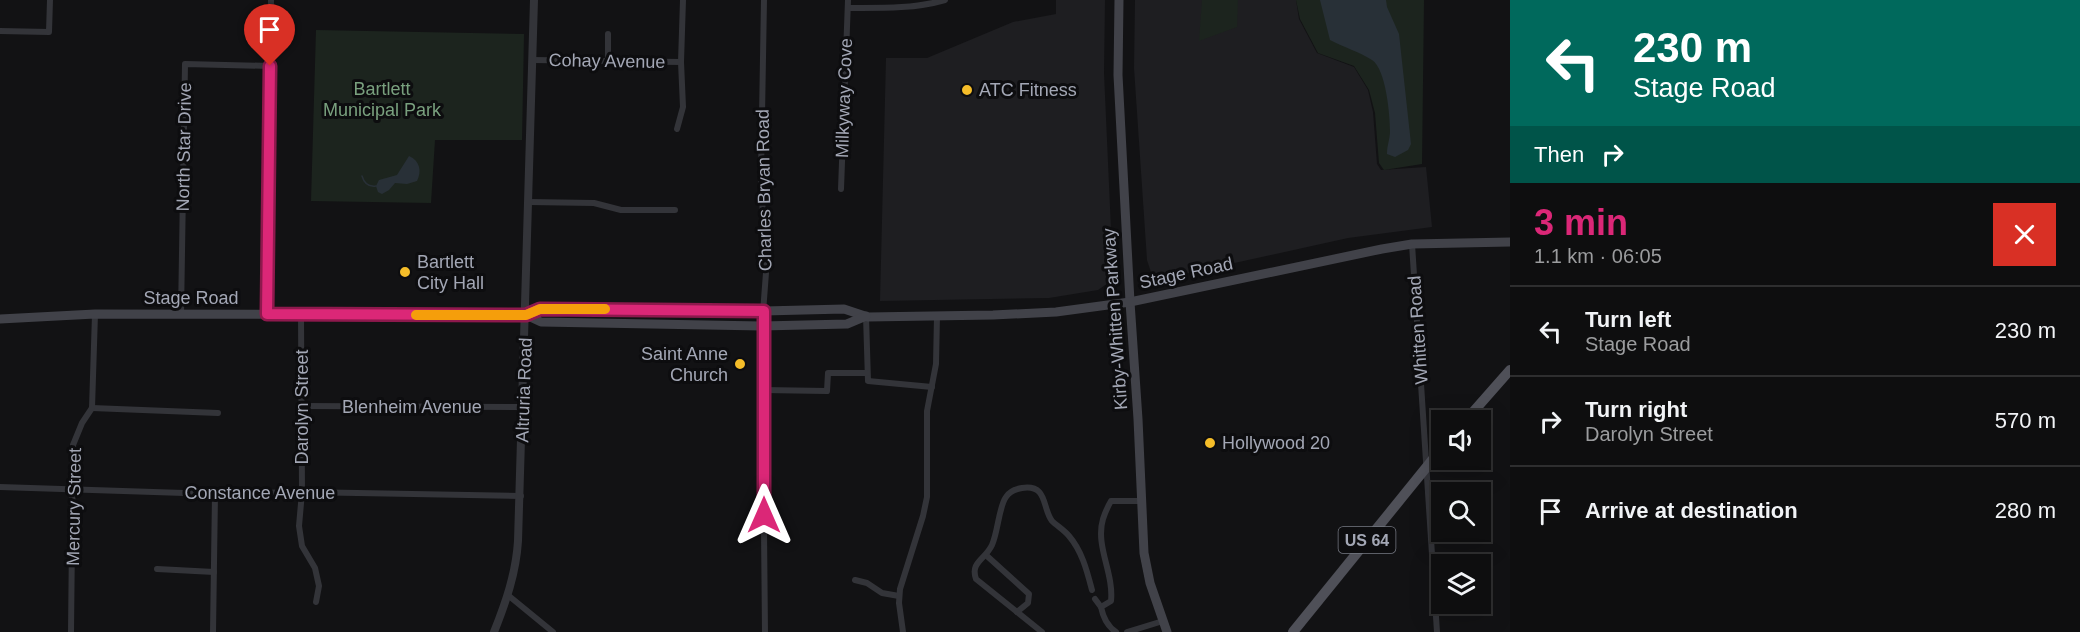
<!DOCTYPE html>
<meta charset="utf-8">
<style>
body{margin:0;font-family:Helvetica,sans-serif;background:#1c1c1d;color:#f1f3f6;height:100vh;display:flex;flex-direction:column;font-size:22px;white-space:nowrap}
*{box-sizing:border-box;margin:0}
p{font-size:20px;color:#9b9c9e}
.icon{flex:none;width:33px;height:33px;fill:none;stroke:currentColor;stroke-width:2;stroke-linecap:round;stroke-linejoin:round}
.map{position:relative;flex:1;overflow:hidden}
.details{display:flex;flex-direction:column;background:#0e0e0f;width:570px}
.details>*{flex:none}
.guide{background:#00695c;color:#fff;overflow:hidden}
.tools{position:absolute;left:1431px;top:410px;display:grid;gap:12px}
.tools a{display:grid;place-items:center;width:60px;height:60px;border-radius:0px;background:#0e0e0f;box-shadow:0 6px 24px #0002,0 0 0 2px #2e2e2f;font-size:30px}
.pin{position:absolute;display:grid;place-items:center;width:51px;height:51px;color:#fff;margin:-62px -26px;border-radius:50% 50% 50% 0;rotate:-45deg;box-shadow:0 0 6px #0007}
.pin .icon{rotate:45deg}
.me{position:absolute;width:66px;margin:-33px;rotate:0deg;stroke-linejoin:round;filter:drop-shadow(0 0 4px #0008)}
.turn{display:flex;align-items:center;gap:21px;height:126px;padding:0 24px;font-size:27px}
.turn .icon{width:78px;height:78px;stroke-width:2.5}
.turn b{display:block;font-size:42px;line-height:51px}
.then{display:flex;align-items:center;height:57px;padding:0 24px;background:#0003;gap:12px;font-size:22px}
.round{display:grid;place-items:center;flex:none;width:63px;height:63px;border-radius:0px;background:#1c1c1d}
.summary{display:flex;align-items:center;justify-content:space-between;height:102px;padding:0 24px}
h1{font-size:36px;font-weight:800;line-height:45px;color:#db2777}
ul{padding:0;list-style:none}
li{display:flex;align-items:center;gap:18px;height:90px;padding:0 24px;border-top:2px solid #2e2e2f}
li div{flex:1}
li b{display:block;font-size:22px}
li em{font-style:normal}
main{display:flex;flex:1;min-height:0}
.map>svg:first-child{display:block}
.built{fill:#1e1e21}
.green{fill:#1c241e}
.water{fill:#283037}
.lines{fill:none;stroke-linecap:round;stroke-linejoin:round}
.stream{stroke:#283037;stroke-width:1.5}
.minor{stroke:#333439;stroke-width:6}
.tertiary{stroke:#333439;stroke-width:8}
.secondary{stroke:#414249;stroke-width:9}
.primary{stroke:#4f5058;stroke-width:10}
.route-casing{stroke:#8e194d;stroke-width:15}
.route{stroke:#db2777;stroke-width:10}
.slow{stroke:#f59e0b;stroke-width:10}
.poi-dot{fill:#f5bd29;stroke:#0d0d0f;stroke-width:2}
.labels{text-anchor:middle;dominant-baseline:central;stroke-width:6;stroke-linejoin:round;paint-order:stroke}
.shield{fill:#0d0d0f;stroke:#767983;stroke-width:1.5}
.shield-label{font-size:16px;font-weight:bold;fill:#a3a7b5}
.street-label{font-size:18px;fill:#a3a7b5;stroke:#0d0d0f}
.park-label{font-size:18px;fill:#79a07e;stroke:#0d0d0f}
.poi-label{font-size:18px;fill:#a3a7b5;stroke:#0d0d0f;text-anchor:start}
</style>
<main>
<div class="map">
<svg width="1510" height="632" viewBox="0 0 1510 632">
<rect width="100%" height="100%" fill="#121214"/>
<g class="built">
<polygon points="1056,0 1105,0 1104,73 1113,274 1108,283 1098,290 1049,298 880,301 886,58 927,58 1013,22 1056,14"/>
<polygon points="1135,0 1296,0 1299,19 1317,53 1354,67 1368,90 1373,112 1377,164 1381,170 1426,167 1432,227 1348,238 1175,276 1161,277 1151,272 1147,260 1134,68"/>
</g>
<g class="green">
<polygon points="1202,0 1238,0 1237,27 1199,41"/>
<polygon points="1296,0 1424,0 1422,164 1384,170 1379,163 1375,113 1369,90 1354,66 1318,53 1300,19"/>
<polygon points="316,30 524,34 522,140 435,140 431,203 311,201"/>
</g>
<g class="water">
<path d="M1320 0H1386L1387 7 1399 34 1411 144 1408 150 1395 157 1387 154C1387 145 1390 139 1390 131 1390 115 1386 69 1372 60 1360 52 1343 47 1330 40Z"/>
<path d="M409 156C420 161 422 171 417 181L407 184 395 183 389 190 382 194 378 192 376 186 379 180 397 175Z"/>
</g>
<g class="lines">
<path class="stream" d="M362 176C364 183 369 187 376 186"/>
<g class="minor">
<polyline points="764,0 761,173 763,218 768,246 762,326 765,632"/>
<path d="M848 8C880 8 914 9 945 0"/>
<polyline points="0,31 49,32 50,0"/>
<polyline points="608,34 608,61"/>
<polyline points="532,60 681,62"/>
<polyline points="677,129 683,107 681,62 683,0"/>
<polyline points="841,189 848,0"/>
<polyline points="529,202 594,203 621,210 675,210"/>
<polyline points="1412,244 1437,632"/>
<polyline points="267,314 271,0"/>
<polyline points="181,315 185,64 270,66"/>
<polyline points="301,315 302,492 299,526 302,546 315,568 319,586 316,602"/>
<polyline points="866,316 868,381 932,387"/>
<polyline points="763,390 827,391 828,373 867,373"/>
<polyline points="301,406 523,407"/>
<polyline points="92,408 218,413"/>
<polyline points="0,487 215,494 302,492 521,496"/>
<polyline points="987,556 1029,594 1028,603 1017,612"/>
<polyline points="157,569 214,572"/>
<polyline points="855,580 867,583 882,593 899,596"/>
<polyline points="509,596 553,632"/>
<polyline points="1095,599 1101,607"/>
<polyline points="71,632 73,445 82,423 92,408 95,314"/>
<polyline points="213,632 215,494"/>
<polyline points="903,632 899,603 900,589 923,516 927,497 927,411 936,364 937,316"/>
<path d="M1042 632 976 579C970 562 985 560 992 545 998 532 999 506 1006 497 1009 492 1016 489 1022 488 1048 484 1042 508 1052 521 1057 526 1064 530 1069 536 1082 551 1087 571 1092 590"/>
<path d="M1116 632C1107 626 1103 617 1101 607L1111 601C1114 573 1095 546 1103 519 1105 513 1108 506 1111 501H1143"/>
<polyline points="1127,632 1163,621"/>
</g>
<path class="tertiary" d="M494 632C506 602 516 573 518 541L534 0"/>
<g class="secondary">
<polyline points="1119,0 1118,75 1130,302 1138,419 1144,553 1150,583 1167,632"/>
<polyline points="526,315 540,309 764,311 844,309 868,317 993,315 1056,312 1130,302 1382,249 1412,244 1510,242"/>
<polyline points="0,319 95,314 526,315 541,322 762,326 847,324 866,316"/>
</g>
<g class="primary">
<polyline points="1466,420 1510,370"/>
<polyline points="1293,632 1442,448"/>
</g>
</g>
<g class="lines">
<defs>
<polyline id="route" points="270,66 267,314 526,315 540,309 764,311 764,515"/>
</defs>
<use href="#route" class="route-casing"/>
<use href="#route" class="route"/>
<polyline class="slow" points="416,315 526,315 540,309 605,309"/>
</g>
<g class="poi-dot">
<circle cx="967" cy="90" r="6"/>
<circle cx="405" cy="272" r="6"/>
<circle cx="740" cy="364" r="6"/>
<circle cx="1210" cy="443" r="6"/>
</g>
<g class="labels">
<rect class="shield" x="1338.5" y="527" width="57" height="26" rx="4.5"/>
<g class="shield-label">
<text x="1367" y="540">US 64</text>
</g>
<g class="street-label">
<text transform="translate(607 61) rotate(1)">Cohay Avenue</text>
<text transform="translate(844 98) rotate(-88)">Milkyway Cove</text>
<text transform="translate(184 147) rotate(-89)">North Star Drive</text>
<text transform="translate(764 190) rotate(-91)">Charles Bryan Road</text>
<text transform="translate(1186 273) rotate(-12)">Stage Road</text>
<text x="191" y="298">Stage Road</text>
<text transform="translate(1115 319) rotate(-94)">Kirby-Whitten Parkway</text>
<text transform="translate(1418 330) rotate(-94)">Whitten Road</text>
<text transform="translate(524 390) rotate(-88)">Altruria Road</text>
<text transform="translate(302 407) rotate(-90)">Darolyn Street</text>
<text x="412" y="407">Blenheim Avenue</text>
<text x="260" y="493">Constance Avenue</text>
<text transform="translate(74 507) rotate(-89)">Mercury Street</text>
</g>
<g class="park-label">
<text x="382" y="89">Bartlett<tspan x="382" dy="21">Municipal Park</tspan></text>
</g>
<g class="poi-label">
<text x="979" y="90">ATC Fitness</text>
<text x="417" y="262">Bartlett<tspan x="417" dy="21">City Hall</tspan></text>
<text x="728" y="354" text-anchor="end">Saint Anne<tspan x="728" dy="21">Church</tspan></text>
<text x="1222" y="443">Hollywood 20</text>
</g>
</g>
</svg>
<div class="tools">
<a><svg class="icon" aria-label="sound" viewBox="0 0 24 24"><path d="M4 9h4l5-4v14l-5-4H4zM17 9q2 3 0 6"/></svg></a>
<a><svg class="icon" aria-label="search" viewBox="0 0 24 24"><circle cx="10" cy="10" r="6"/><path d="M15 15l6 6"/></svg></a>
<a><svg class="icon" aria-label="layers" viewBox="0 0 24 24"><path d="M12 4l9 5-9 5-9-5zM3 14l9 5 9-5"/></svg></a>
</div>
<div class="pin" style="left:270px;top:66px;background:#d93025"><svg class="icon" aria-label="arrive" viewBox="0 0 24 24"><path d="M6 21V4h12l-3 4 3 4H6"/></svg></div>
<svg class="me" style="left:764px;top:515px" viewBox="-20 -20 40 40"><path d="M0-17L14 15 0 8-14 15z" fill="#db2777" stroke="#fff" stroke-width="4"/></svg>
</div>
<section class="details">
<div class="guide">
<div class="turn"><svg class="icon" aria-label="left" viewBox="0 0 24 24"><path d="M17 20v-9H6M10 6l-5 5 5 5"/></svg><div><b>230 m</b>Stage Road</div></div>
<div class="then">Then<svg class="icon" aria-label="right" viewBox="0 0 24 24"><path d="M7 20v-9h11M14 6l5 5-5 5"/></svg></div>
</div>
<div class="summary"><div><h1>3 min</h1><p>1.1 km · 06:05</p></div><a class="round" style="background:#d93025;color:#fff"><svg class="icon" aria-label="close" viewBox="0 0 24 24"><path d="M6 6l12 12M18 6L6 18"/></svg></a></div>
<ul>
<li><svg class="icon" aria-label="left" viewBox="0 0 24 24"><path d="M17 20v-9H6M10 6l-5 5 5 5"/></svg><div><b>Turn left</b><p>Stage Road</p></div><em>230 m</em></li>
<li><svg class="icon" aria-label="right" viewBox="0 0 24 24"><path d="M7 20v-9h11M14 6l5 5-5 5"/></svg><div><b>Turn right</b><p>Darolyn Street</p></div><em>570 m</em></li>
<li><svg class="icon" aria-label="arrive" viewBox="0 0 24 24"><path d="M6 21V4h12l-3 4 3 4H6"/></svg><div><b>Arrive at destination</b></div><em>280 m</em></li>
</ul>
</section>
</main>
